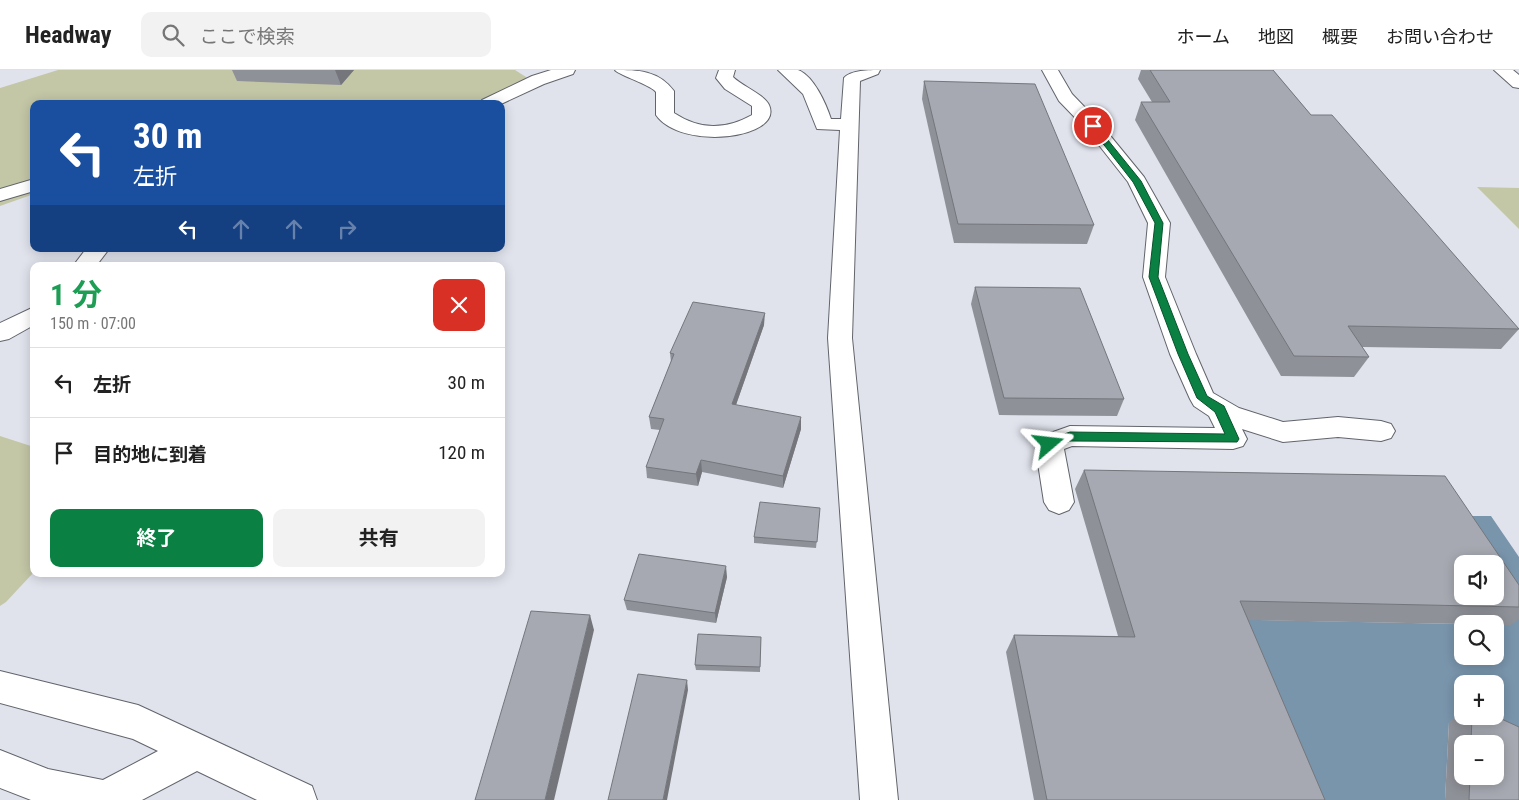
<!DOCTYPE html>
<html lang="ja">
<meta charset="utf-8">
<style>
body{margin:0;font-family:"Roboto Condensed","Noto Sans JP",sans-serif;background:#f2f2f2;color:#222;height:100vh;display:flex;flex-direction:column;font-size:19px;white-space:nowrap}
*{box-sizing:border-box;margin:0}
p{font-size:16px;color:#767676}
.icon{flex:none;width:28px;height:28px;fill:none;stroke:currentColor;stroke-width:2;stroke-linecap:round;stroke-linejoin:round}
.map{position:relative;flex:1;overflow:hidden}
.drawer{position:absolute;left:30px;top:192px;width:475px;height:315px;display:flex;flex-direction:column;background:#fff;border-radius:10px;box-shadow:0 2px 12px #0003}
.drawer>*{flex:none}
.top-card{position:absolute;left:30px;top:30px;width:475px;height:152px;border-radius:10px;box-shadow:0 2px 12px #0003;background:#1a4fa0;color:#fff;overflow:hidden}
.buttons{position:absolute;left:1454px;top:485px;display:grid;gap:10px}
.buttons a{display:grid;place-items:center;width:50px;height:50px;border-radius:10px;background:#fff;box-shadow:0 2px 12px #0003;font-size:25px}
.pin{position:absolute;display:grid;place-items:center;width:42px;height:42px;color:#fff;margin:-21px;border:2px solid #fff;border-radius:50%;box-shadow:0 1px 5px #0007}
.me{position:absolute;width:55px;margin:-28px;rotate:73deg;stroke-linejoin:round;filter:drop-shadow(0 0 4px #0008)}
.turn{display:flex;align-items:center;gap:18px;height:105px;padding:0 20px;font-size:22px}
.turn .icon{width:65px;height:65px;stroke-width:2.5}
.turn b{display:block;font-size:35px;line-height:42px}
.lanes{display:flex;align-items:center;height:48px;padding:0 20px;background:#0003;justify-content:center;gap:25px;direction:ltr}
.lanes .off{opacity:.35}
.round{display:grid;place-items:center;flex:none;width:52px;height:52px;border-radius:10px;background:#f2f2f2}
.headline{display:flex;align-items:center;justify-content:space-between;height:85px;padding:0 20px}
h1{font-size:30px;font-weight:700;line-height:38px;color:#1e9e55}
.primary-button{display:flex;gap:10px;margin-top:auto;padding:10px 20px}
.primary-button a{flex:1;height:58px;border-radius:10px;background:#0b8043;color:#fff;font-size:20px;font-weight:700;line-height:58px;text-align:center}
.primary-button a+a{background:#f2f2f2;color:#222}
ul{padding:0;list-style:none}
li{display:flex;align-items:center;gap:15px;height:70px;padding:0 20px;border-top:1px solid #e0e0e0}
li div{flex:1}
li b{display:block;font-size:19px}
li em{font-style:normal}
header{display:flex;align-items:center;gap:30px;box-sizing:border-box;height:70px;padding:0 25px;background:#fff;border-bottom:1px solid #e0e0e0}
header strong{font-size:24px}
nav{display:flex;gap:28px;margin-inline-start:auto;font-size:18px}
.search{width:350px;height:45px;background:#f2f2f2;display:flex;align-items:center;gap:12px;box-sizing:border-box;padding:0 18px;border-radius:10px;color:#767676;font-size:19px}
.map>svg:first-child{display:block}
.green{fill:#c4c7a6}
.water{fill:#7995ac;fill-rule:evenodd}
.lines{fill:none;stroke-linecap:round;stroke-linejoin:round}
.minor-casing{stroke:#61646b;stroke-width:2}
.minor{fill:#fff;fill-rule:evenodd}
.wall{fill:#8f9198;fill-rule:evenodd}
.shaded-wall{fill:#74767c}
.building{fill:#a6a9b1;stroke:#74767c;fill-rule:evenodd}
.route{fill:#0b8043;stroke:#07532c}
</style>
<header>
<strong>Headway</strong>
<div class="search"><svg class="icon" aria-label="search" viewBox="0 0 24 24"><circle cx="10" cy="10" r="6"/><path d="M15 15l6 6"/></svg>ここで検索</div>
<nav><a>ホーム</a><a>地図</a><a>概要</a><a>お問い合わせ</a></nav>
</header>
<div class="map">
<svg width="1519" height="730" viewBox="0 0 1519 730">
<rect width="100%" height="100%" fill="#e0e3ec"/>
<g class="green">
<polygon points="58,0 515,0 534,12 488,34 34,34 34,124 0,136 0,18"/>
<polygon points="1477,117 1519,118 1519,159"/>
<polygon points="0,366 34,377 34,502 6,532 0,536"/>
</g>
<path class="water" d="M1441 446H1491L1519 487V684L1449 652 1445 730H1299L1158 548 1462 554V586H1495V555L1510 554 1495 526V494ZM1462 614H1495V646H1462Z"/>
<g class="lines">
<defs>
<g id="minor">
<polygon points="551,0 575,0 573,4 544,14 501,34 479,34 482,30 532,6"/>
<path d="M615 0C638 0 658 0 674 21V43C700 60 725 60 752 45V36L725 19 716 8 719 0H735L733 7C742 16 765 25 769 35 784 69 681 81 656 45V22L654 20C645 13 617 4 615 0Z"/>
<path d="M778 0C783 0 792 0 798 0 814 6 826 34 831 49H841L844 8C851 0 869 0 880 0L878 4 860 11 852 268 898 730H860L828 268 840 60 817 59 803 24Z"/>
<polygon points="1042,0 1058,0 1072,24 1099,52 1144,107 1170,153 1165,207 1196,284 1213,323 1239,338 1283,352 1338,347 1381,351 1391,354 1395,361 1391,368 1381,371 1338,367 1283,372 1242,359 1247,369 1243,376 1233,379 1072,376 1064,379 1074,432 1069,440 1059,444 1049,440 1044,432 1035,374 1039,367 1070,356 1215,358 1209,346 1194,336 1190,329 1170,284 1143,207 1148,153 1128,112 1087,60 1059,31"/>
<polygon points="1494,0 1513,0 1519,5 1519,18 1513,17"/>
<polygon points="34,109 34,121 0,131 0,119"/>
<polygon points="86,179 109,179 96,196 73,196"/>
<polygon points="34,237 34,255 9,269 0,271 0,253"/>
<polygon points="0,601 138,635 151,641 312,716 317,730 257,730 197,701 142,730 31,730 0,718 0,680 48,699 103,710 158,681 133,669 0,633"/>
</g>
</defs>
<use href="#minor" class="minor-casing"/>
<use href="#minor" class="minor"/>
</g>
<g class="wall">
<polygon points="232,0 354,0 341,15 237,11"/>
<polygon points="1141,0 1273,0 1311,45 1519,259 1501,279 1362,277 1369,287 1354,307 1281,306 1135,50 1141,32 1152,32 1138,9"/>
<polygon points="924,11 1094,155 1087,174 954,173 922,29"/>
<polygon points="975,217 1124,329 1117,346 999,345 971,234"/>
<polygon points="764,255 736,335 801,359 783,418 702,402 698,416 647,408 646,397 660,360 651,359 649,347 671,292 670,283"/>
<polygon points="1084,400 1519,515 1519,549 1511,555 1495,555 1495,554 1462,554 1248,550 1325,730 1034,730 1006,582 1014,565 1118,566 1075,419"/>
<polygon points="820,438 816,478 754,473 754,467"/>
<polygon points="727,507 716,553 627,540 624,530"/>
<polygon points="761,567 760,602 696,600 695,595"/>
<path d="M1462 643V646H1495L1519 730H1445L1449 652ZM1462 674H1495V706H1462Z"/>
</g>
<g class="shaded-wall">
<polygon points="335,0 354,0 341,15"/>
<polygon points="765,243 764,255 732,346 732,334"/>
<polygon points="801,347 801,359 783,418 783,406"/>
<polygon points="701,390 702,402 698,416 696,404"/>
<polygon points="726,496 727,507 716,553 715,543"/>
<polygon points="590,545 594,560 554,730 545,730"/>
<polygon points="687,610 688,620 667,730 663,730"/>
</g>
<g class="building">
<polygon points="1150,0 1273,0 1311,45 1332,45 1519,259 1348,256 1369,287 1294,286 1141,32 1170,32"/>
<polygon points="924,11 1035,14 1094,155 958,154"/>
<polygon points="975,217 1080,218 1124,329 1004,328"/>
<polygon points="693,232 765,243 732,334 801,347 783,406 701,390 696,404 646,397 664,349 649,347 674,284 670,283"/>
<path d="M1084 400 1445 406 1519 515V537L1240 531 1325 730H1047L1014 565 1135 567ZM1462 494H1495V526H1462Z"/>
<polygon points="760,432 820,438 817,472 754,467"/>
<polygon points="639,484 726,496 715,543 624,530"/>
<polygon points="531,541 590,545 545,730 475,730"/>
<polygon points="698,564 761,567 760,597 695,595"/>
<polygon points="638,604 687,610 663,730 608,730"/>
<polygon points="1472,646 1495,646 1519,657 1519,730 1469,730 1470,706 1495,706 1495,674 1471,674"/>
</g>
<polygon class="route" points="1090,54 1095,54 1141,111 1163,153 1158,207 1188,284 1207,326 1224,336 1239,369 1237,372 1071,371 1049,378 1043,374 1045,371 1070,362 1225,364 1215,342 1197,328 1178,284 1149,207 1155,153 1133,112 1090,57"/>
</svg>
<div class="buttons">
<a><svg class="icon" aria-label="sound" viewBox="0 0 24 24"><path d="M4 9h4l5-4v14l-5-4H4zM17 9q2 3 0 6"/></svg></a>
<a><svg class="icon" aria-label="search" viewBox="0 0 24 24"><circle cx="10" cy="10" r="6"/><path d="M15 15l6 6"/></svg></a>
<a>+</a>
<a>−</a>
</div>
<div class="pin" style="left:1093px;top:56px;background:#d93025"><svg class="icon" aria-label="arrive" viewBox="0 0 24 24"><path d="M6 21V4h12l-3 4 3 4H6"/></svg></div>
<svg class="me" style="left:1049px;top:374px" viewBox="-20 -20 40 40"><path d="M0-17L14 15 0 8-14 15z" fill="#0b8043" stroke="#fff" stroke-width="4"/></svg>
<div class="top-card">
<div class="turn"><svg class="icon" aria-label="left" viewBox="0 0 24 24"><path d="M17 20v-9H6M10 6l-5 5 5 5"/></svg><div><b>30 m</b>左折</div></div>
<div class="lanes"><svg class="icon" aria-label="left" viewBox="0 0 24 24"><path d="M17 20v-9H6M10 6l-5 5 5 5"/></svg><svg class="icon off" aria-label="ahead" viewBox="0 0 24 24"><path d="M12 20V5M6 11l6-6 6 6"/></svg><svg class="icon off" aria-label="ahead" viewBox="0 0 24 24"><path d="M12 20V5M6 11l6-6 6 6"/></svg><svg class="icon off" aria-label="right" viewBox="0 0 24 24"><path d="M7 20v-9h11M14 6l5 5-5 5"/></svg></div>
</div>
<section class="drawer">
<div class="headline"><div><h1>1 分</h1><p>150 m · 07:00</p></div><a class="round" style="background:#d93025;color:#fff"><svg class="icon" aria-label="close" viewBox="0 0 24 24"><path d="M6 6l12 12M18 6L6 18"/></svg></a></div>
<ul>
<li><svg class="icon" aria-label="left" viewBox="0 0 24 24"><path d="M17 20v-9H6M10 6l-5 5 5 5"/></svg><div><b>左折</b></div><em>30 m</em></li>
<li><svg class="icon" aria-label="arrive" viewBox="0 0 24 24"><path d="M6 21V4h12l-3 4 3 4H6"/></svg><div><b>目的地に到着</b></div><em>120 m</em></li>
</ul>
<div class="primary-button"><a>終了</a><a>共有</a></div>
</section>
</div>
